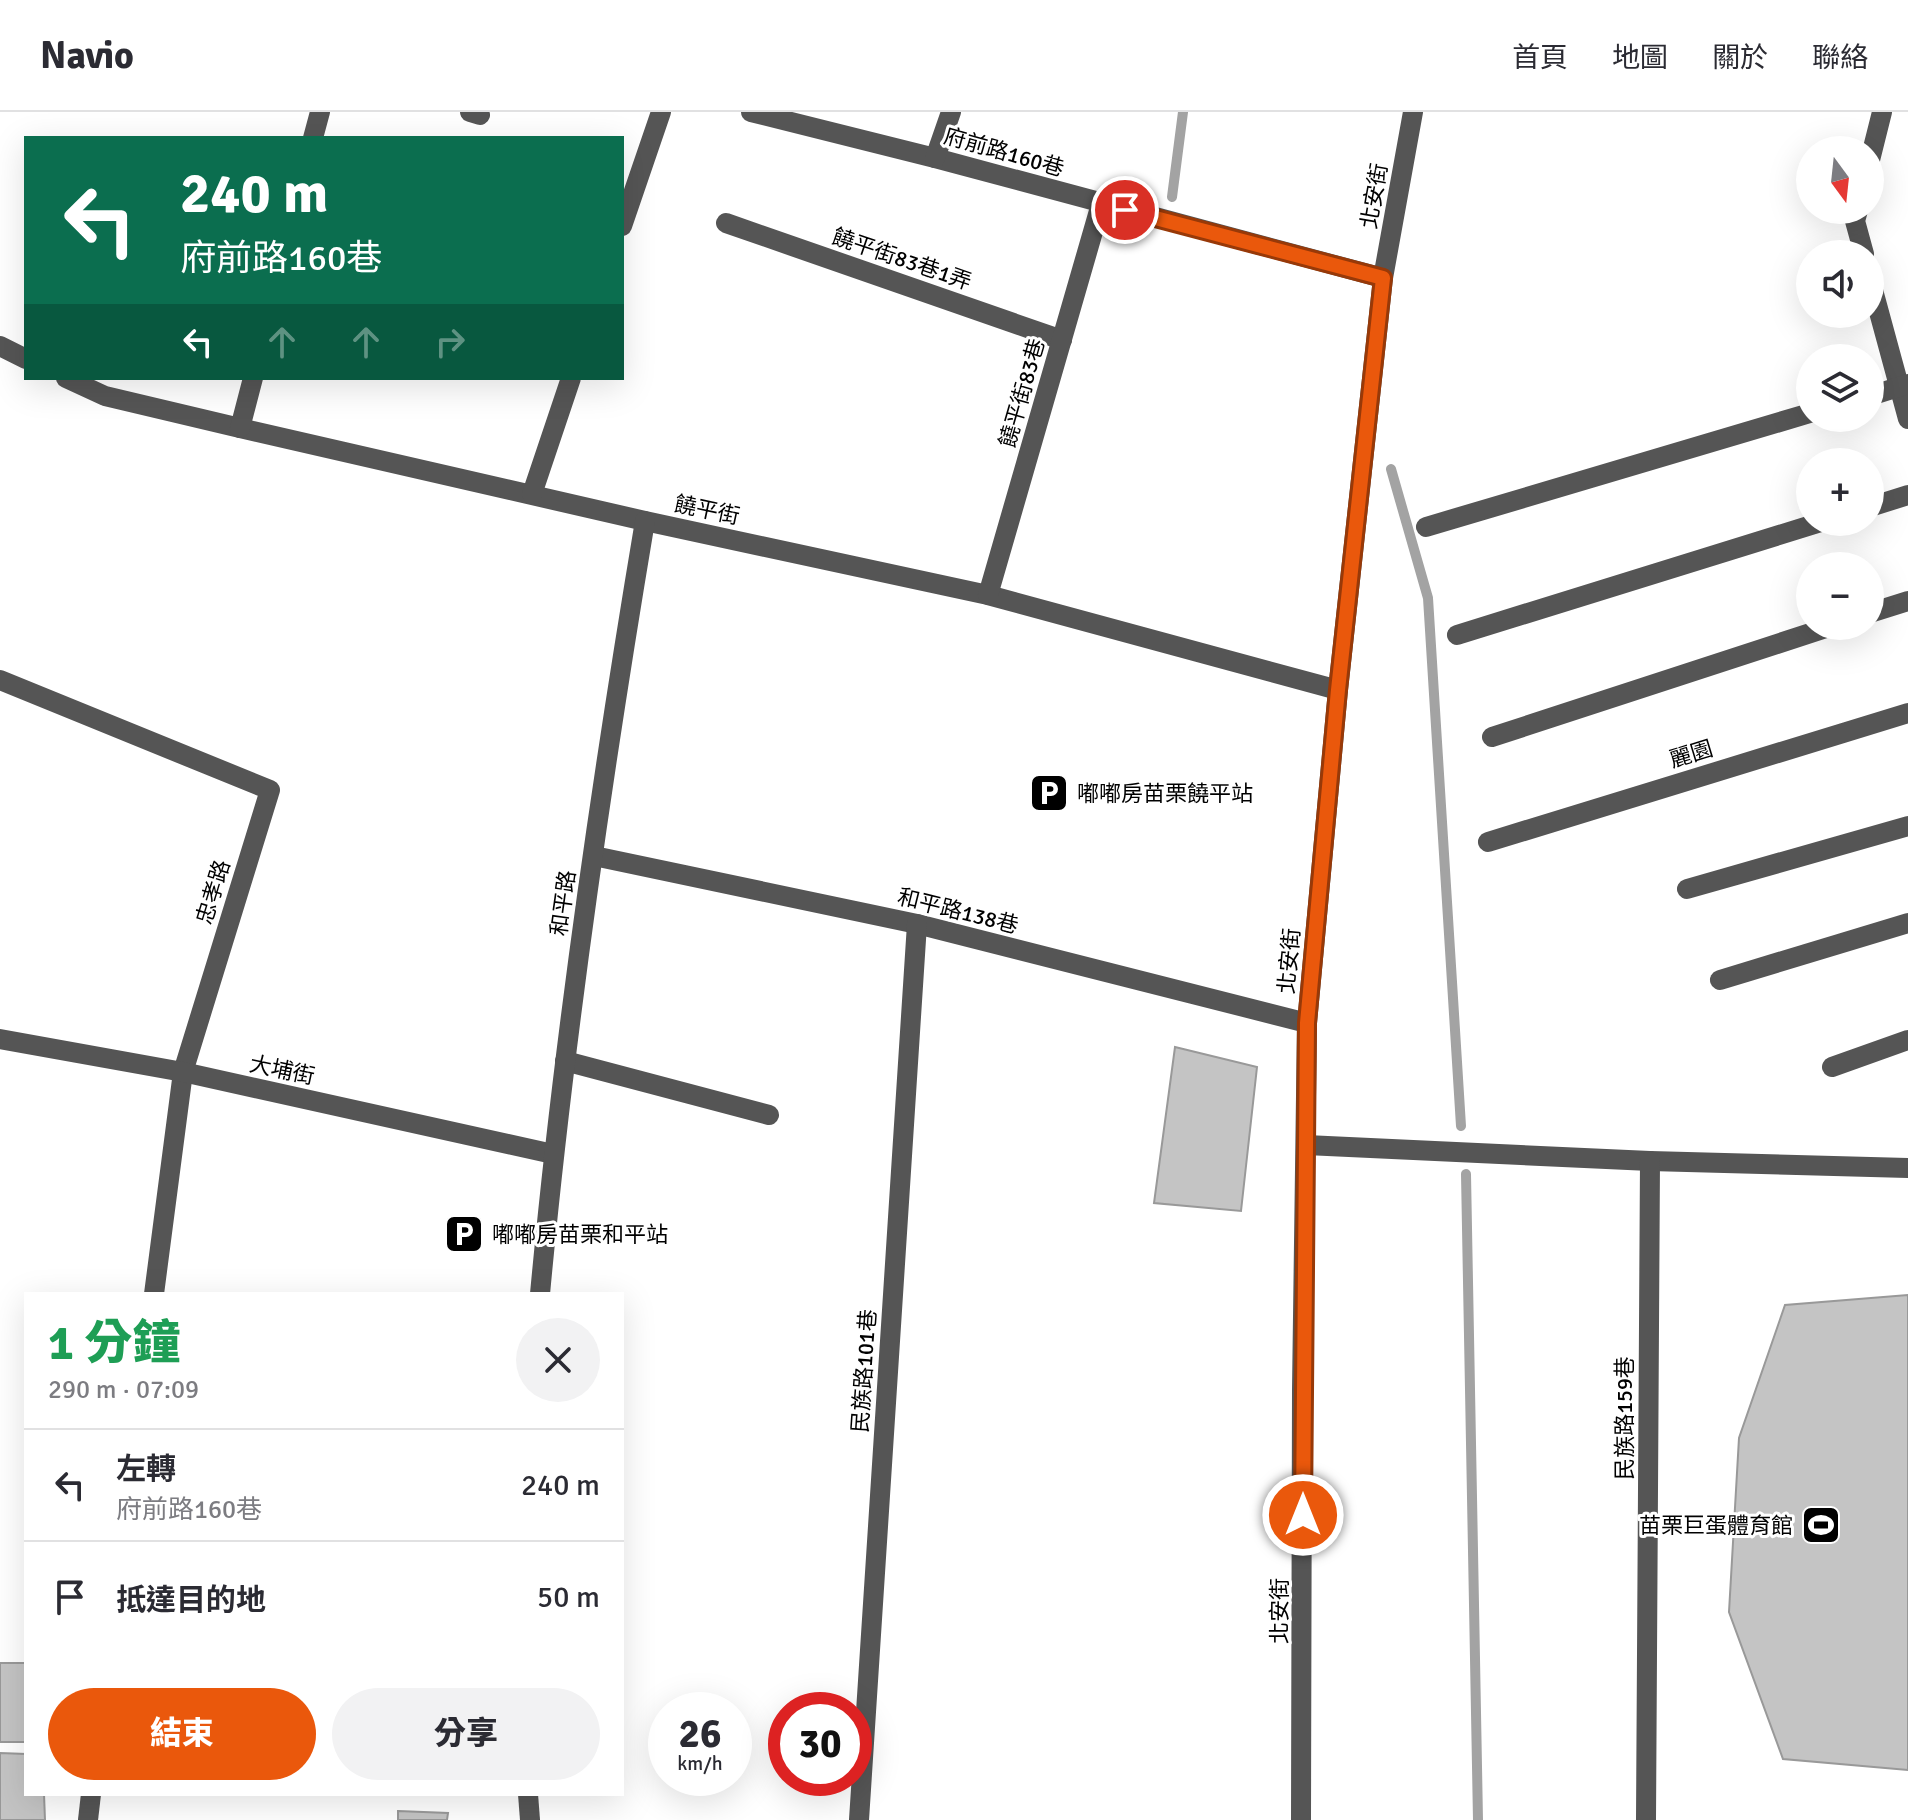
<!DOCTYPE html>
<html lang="zh-TW">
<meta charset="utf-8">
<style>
body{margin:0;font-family:Signika,"Noto Sans TC",sans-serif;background:#f2f2f3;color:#2b2b33;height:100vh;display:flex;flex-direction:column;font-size:30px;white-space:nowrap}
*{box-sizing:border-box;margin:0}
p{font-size:26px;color:#7c7c81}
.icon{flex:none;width:44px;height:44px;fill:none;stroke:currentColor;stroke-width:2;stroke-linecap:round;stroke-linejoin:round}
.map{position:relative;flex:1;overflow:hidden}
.sheet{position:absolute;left:24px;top:1180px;width:600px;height:504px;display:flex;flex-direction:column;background:#fff;border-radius:0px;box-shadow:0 8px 32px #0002}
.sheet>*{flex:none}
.top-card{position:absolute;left:24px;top:24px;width:600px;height:244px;border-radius:0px;box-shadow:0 8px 32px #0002;background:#0b6e4f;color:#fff;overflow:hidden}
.needle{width:52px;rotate:165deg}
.controls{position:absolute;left:1796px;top:24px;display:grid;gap:16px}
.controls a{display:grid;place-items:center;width:88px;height:88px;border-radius:50%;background:#fff;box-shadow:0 8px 32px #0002;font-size:40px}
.speed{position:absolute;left:648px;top:1580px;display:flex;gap:16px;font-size:40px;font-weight:700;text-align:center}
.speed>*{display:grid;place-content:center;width:104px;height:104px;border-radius:50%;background:#fff;box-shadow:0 8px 32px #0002;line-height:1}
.speed small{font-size:20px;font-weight:400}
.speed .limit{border:12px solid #d22;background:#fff;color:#111}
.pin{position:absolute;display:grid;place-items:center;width:68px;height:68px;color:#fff;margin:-34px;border:4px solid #fff;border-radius:50%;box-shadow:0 2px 8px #0007}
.me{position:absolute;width:88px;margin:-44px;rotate:0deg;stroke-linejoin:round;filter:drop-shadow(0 0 6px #0008)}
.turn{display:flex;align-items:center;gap:28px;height:168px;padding:0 24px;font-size:36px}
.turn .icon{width:104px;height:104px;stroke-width:2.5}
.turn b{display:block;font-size:56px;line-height:68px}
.lanes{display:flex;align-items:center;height:76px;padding:0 24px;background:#0003;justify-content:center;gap:40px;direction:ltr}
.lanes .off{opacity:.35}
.round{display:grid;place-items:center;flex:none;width:84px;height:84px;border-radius:42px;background:#f2f2f3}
.summary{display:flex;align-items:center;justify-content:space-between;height:136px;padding:0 24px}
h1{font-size:48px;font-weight:800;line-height:60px;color:#1e9e55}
.primary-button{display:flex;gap:16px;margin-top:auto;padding:16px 24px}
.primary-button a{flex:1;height:92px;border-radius:48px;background:#ea580c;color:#fff;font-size:32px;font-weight:800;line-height:92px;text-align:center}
.primary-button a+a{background:#f2f2f3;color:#2b2b33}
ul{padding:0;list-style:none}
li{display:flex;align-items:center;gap:24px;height:112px;padding:0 24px;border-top:2px solid #e1e1e2}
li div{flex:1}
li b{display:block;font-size:30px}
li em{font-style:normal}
header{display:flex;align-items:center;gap:48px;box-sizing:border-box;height:112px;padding:0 40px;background:#fff;border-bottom:2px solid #e1e1e2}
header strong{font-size:38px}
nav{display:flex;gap:44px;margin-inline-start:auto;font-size:28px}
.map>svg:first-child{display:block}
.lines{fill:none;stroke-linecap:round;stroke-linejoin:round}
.stream{stroke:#a3a3a3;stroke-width:10}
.building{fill:#c4c4c4;stroke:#999;stroke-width:2}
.minor{stroke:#555;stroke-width:20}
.route-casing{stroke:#983908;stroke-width:20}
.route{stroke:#ea580c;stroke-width:14}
.labels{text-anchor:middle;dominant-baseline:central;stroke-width:6;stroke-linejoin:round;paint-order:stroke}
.street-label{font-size:22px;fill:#000;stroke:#fff}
.poi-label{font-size:22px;fill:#000;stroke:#fff;text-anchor:start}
</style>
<header>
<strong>Navio</strong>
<nav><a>首頁</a><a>地圖</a><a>關於</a><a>聯絡</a></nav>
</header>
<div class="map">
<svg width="1908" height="1708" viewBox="0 0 1908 1708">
<rect width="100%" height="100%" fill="#fff"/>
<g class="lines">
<g class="stream">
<polyline points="1172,85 1183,0"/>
<polyline points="1391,357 1428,486 1461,1014"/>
<polyline points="1466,1062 1478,1708"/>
</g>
</g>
<g class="building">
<polygon points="1175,935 1257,955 1241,1099 1154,1091"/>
<polygon points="1908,1183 1908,1658 1783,1647 1729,1500 1739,1326 1785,1193"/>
<rect x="0" y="1551" width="26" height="79"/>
<polygon points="0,1641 26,1642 26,1682 44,1682 45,1708 0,1708"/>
<polygon points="398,1699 448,1701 447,1708 398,1708"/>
</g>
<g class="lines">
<g class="minor">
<polyline points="470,0 480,3"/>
<polyline points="751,0 935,46 1383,166"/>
<polyline points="313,26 320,0"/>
<polyline points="935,46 951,0"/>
<polyline points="1870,48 1882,0"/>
<polyline points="1858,98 1855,109 1864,142"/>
<polyline points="726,111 1062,228"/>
<polyline points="622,114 661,0"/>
<polyline points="1870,167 1908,307"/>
<polyline points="0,234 26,247"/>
<polyline points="66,266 105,284 240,316 645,409 988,483 1338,578"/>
<polyline points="1870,284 1908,272"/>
<polyline points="240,316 253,266"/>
<polyline points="532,382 571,266"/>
<polyline points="1870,395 1908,383"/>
<polyline points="1426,415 1810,301"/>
<polyline points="988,483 1101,92"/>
<polyline points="1870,501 1908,489"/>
<polyline points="1457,523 1821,410"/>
<polyline points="0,568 270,678 183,960 154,1182"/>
<polyline points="1492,625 1832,514"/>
<polyline points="1488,730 1908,601"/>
<polyline points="594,744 917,812 1307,911"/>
<polyline points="1687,777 1908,714"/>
<polyline points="1720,868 1908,811"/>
<polyline points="0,927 183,960 553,1042"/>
<polyline points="565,949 769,1003"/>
<polyline points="1832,955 1908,928"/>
<polyline points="1306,1033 1650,1049 1908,1056"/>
<path d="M540 1182C564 923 602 665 645 409"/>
<polyline points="528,1682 530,1708"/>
<polyline points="88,1708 91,1682"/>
<polyline points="859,1708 917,812"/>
<polyline points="1301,1708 1302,1278 1307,911 1338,578 1383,166 1413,0"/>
<polyline points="1646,1708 1650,1049"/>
</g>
</g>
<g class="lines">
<defs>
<polyline id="route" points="1125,98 1383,166 1338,578 1307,911 1303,1403"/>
</defs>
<use href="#route" class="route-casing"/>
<use href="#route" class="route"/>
</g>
<defs>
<symbol id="parking-square" viewBox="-11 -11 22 22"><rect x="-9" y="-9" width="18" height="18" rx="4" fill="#000" stroke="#fff"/><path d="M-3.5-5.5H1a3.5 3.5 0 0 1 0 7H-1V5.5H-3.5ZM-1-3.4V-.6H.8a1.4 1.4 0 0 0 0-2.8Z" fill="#fff"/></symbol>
<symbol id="stadium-square" viewBox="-11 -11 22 22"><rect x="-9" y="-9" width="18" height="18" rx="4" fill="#000" stroke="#fff"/><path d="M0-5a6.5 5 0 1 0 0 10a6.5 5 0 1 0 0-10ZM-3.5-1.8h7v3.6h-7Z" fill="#fff"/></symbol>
</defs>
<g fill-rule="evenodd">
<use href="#parking-square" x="1027" y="659" width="44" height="44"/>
<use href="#parking-square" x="442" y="1100" width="44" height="44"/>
<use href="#stadium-square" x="1799" y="1391" width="44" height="44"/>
</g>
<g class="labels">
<g class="street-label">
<text transform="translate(1004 40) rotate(16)">府前路160巷</text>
<text transform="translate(1374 84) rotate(-80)">北安街</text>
<text transform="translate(902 147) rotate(19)">饒平街83巷1弄</text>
<text transform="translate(1022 281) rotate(-74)">饒平街83巷</text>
<text transform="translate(707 398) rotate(12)">饒平街</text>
<text transform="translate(1691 642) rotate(-17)">麗園</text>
<text transform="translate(213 780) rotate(-73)">忠孝路</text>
<text transform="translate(563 791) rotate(-82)">和平路</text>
<text transform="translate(958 799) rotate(14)">和平路138巷</text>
<text transform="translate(1289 849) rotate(-85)">北安街</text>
<text transform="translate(282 958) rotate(12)">大埔街</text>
<text transform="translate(864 1259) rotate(-86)">民族路101巷</text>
<text transform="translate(1624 1306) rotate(-90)">民族路159巷</text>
<text transform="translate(1279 1499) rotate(-90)">北安街</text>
</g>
<g class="poi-label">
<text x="1077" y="681">嘟嘟房苗栗饒平站</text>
<text x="492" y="1122">嘟嘟房苗栗和平站</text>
<text x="1793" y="1413" text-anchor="end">苗栗巨蛋體育館</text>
</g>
</g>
</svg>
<div class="controls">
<a><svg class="needle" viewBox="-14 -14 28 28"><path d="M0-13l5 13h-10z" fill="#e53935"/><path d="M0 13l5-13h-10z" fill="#7c7c81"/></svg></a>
<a><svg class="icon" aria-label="sound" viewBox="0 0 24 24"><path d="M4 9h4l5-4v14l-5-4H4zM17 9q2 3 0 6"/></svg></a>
<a><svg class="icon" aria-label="layers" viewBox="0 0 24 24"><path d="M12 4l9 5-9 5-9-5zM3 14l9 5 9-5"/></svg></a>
<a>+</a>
<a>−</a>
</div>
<div class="speed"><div>26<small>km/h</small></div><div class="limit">30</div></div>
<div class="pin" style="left:1125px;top:98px;background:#d93025"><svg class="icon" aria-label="arrive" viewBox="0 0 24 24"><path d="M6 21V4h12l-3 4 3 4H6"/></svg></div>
<svg class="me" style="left:1303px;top:1403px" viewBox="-20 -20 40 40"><circle r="17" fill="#ea580c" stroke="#fff" stroke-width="3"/><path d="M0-11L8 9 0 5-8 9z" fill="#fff"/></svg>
<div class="top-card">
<div class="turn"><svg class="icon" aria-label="left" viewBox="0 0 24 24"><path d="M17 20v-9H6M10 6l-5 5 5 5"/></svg><div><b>240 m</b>府前路160巷</div></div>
<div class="lanes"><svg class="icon" aria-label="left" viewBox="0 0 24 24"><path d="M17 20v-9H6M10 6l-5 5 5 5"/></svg><svg class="icon off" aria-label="ahead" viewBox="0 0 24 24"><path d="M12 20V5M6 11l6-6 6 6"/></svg><svg class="icon off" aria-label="ahead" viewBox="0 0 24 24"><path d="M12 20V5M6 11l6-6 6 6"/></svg><svg class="icon off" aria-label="right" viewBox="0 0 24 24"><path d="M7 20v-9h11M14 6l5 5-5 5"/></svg></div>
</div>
<section class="sheet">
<div class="summary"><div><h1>1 分鐘</h1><p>290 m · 07:09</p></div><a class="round"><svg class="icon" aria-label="close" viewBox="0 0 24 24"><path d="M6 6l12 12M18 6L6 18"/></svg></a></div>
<ul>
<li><svg class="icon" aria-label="left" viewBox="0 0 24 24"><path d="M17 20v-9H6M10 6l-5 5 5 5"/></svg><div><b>左轉</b><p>府前路160巷</p></div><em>240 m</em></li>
<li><svg class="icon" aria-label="arrive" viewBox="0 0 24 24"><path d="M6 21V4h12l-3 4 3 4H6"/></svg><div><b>抵達目的地</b></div><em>50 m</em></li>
</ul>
<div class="primary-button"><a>結束</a><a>分享</a></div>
</section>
</div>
